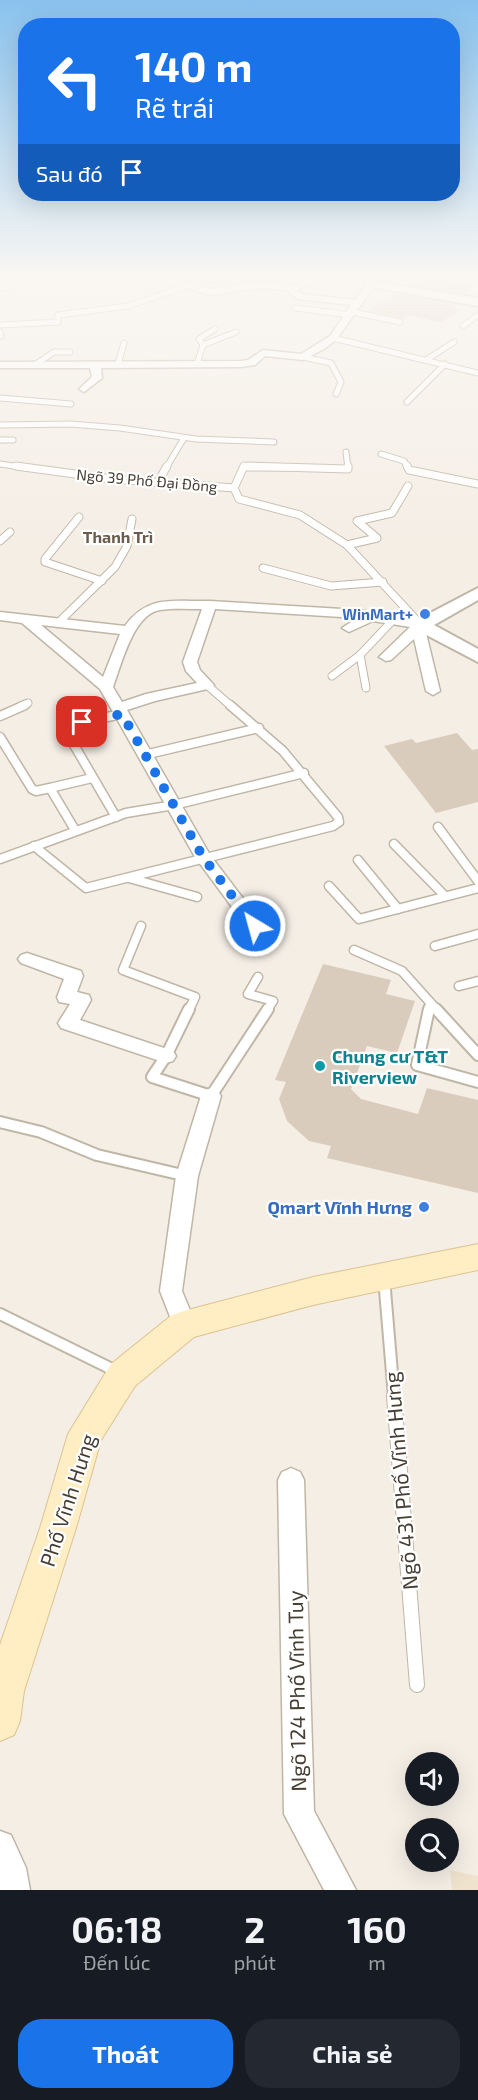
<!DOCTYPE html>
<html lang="vi">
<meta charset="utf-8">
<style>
body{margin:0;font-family:"Exo 2",sans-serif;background:#242831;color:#f1f3f6;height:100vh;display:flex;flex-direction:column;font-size:22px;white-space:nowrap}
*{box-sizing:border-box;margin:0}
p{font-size:20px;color:#9ea1a6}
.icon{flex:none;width:33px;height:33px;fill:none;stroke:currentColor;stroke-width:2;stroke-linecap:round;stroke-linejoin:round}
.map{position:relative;height:1890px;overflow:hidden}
.panel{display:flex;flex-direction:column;background:#171b24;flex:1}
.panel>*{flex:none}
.hud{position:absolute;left:18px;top:18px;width:442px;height:183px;border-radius:24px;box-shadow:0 6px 24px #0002;background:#1a73e8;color:#fff;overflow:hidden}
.controls{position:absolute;left:405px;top:1752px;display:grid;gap:12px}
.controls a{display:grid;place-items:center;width:54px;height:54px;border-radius:50%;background:#171b24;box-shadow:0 6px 24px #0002;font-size:30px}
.pin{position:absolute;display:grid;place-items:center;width:51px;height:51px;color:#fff;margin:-26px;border-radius:12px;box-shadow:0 3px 9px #0006}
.me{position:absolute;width:66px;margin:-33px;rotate:323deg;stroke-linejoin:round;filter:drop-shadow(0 0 4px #0008)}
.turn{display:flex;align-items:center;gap:21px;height:126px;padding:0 18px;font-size:27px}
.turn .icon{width:78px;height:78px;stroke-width:2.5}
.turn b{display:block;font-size:42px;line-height:51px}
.then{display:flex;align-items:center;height:57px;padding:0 18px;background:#0003;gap:12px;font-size:22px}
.eta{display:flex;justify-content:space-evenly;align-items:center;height:102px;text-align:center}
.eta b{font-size:36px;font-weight:700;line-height:42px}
.cta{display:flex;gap:12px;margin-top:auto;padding:12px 18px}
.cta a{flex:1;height:69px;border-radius:24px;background:#1a73e8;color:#fff;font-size:24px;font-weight:700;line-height:69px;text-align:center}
.cta a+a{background:#242831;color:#f1f3f6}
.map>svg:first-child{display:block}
.commercial{fill:#f8e3cd}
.education{fill:#efe3cd}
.water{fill:#9bd7f7}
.building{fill:#daccbc}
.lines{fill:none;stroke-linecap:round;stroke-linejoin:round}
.service-far4-casing{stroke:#c0b6a6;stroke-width:7}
.service-far3-casing{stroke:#c0b6a6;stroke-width:9}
.service-far2-casing{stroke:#c0b6a6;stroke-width:11}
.service-far1-casing{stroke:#c0b6a6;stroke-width:14}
.service-casing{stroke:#c0b6a6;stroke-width:16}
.minor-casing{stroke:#c0b6a6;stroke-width:3}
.tertiary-casing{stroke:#c0b6a6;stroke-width:4}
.secondary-casing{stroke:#dcc392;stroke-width:2}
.service-far4{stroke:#fff;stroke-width:5}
.service-far3{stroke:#fff;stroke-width:7}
.service-far2{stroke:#fff;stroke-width:8}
.service-far1{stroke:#fff;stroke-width:10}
.service{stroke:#fff;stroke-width:14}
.minor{fill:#fff;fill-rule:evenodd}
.tertiary{fill:#fff;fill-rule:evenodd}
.secondary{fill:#ffedc4;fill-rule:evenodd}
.route{stroke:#1a73e8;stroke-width:10;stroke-dasharray:0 18}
.shop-dot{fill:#3f7fe0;stroke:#fff;stroke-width:2}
.culture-dot{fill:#0f9aa8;stroke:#fff;stroke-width:2}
.labels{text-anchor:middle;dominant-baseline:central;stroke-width:4.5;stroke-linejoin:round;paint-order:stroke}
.far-street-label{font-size:15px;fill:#473e34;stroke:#fff}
.far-shop-label{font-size:15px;font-weight:bold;fill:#366cbe;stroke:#fff;text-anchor:end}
.far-neighbourhood-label{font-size:16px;font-weight:bold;fill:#6b5b4a;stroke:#fff}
.culture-label{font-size:18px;font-weight:bold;fill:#0d838f;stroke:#fff;text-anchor:start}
.shop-label{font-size:18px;font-weight:bold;fill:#366cbe;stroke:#fff;text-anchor:end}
.near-street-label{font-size:21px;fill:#473e34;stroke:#fff}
</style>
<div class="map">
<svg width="478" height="1890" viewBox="0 0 478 1890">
<rect width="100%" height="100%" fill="#f4eee5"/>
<polygon class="commercial" points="380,280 478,280 478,293 472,298 379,283"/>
<g class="education">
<polygon points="381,288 471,303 443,323 408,316 400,321 355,312 373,291"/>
<polygon points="450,1870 478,1876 478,1890 452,1890"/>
</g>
<path class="water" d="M186 280H288C275 285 265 283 251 283 229 283 208 287 186 280Z"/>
<g class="building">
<polygon points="414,280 446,280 477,284 467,294 409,285"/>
<polygon points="396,294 457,305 453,309 458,311 440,322 407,315 403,318 369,310"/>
<polygon points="457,733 472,750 478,749 478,802 436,813 384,746 412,739 416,743"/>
<polygon points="323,964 391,980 386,994 415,1001 397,1053 367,1046 351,1089 361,1099 418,1114 427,1088 478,1100 478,1193 327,1158 331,1146 309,1141 287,1121 279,1099 286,1082 275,1080"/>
</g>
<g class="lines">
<defs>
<g id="service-far4">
<polyline points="0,288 12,287 13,283 19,280"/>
<polyline points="295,308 351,315"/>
<polyline points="353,312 400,322"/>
<polyline points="0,325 58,322 58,315 128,306 187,286"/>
<polyline points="463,326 478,315"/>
<polyline points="0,332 1,336"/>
<polyline points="333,338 478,373"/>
<polyline points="203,345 199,339 215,329"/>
<polyline points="303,357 331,363 341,382 336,394"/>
<polyline points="426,360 454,342"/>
<polyline points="36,364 54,352 70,352"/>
<polyline points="118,364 124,343"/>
<polyline points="197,364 203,345 236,332"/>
<polyline points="0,398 71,404"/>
<polyline points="407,402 445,364"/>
<polyline points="0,425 70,424 120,428 196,439 274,442"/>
<polyline points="0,440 13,440"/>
<polyline points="346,452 348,468"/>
<polyline points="381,454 404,461 408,468"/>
<polyline points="0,464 27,468"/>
<polyline points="166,468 184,438"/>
<polyline points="243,468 300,468"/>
</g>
<g id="service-far3">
<polyline points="16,466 112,479 234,488"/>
<polyline points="248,466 348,469 348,466"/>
<polyline points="407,466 409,470 478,484"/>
<polyline points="158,482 167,466"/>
<polyline points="234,488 239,499 300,515 347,545 421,625"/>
<polyline points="234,488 244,466"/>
<polyline points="79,517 45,559 45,562 102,581"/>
<polyline points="0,541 10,532"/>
<polyline points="347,545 377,538 357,521 392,513 408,486"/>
<polyline points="263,568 331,586 383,582"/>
<polyline points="59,622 115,567 127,546 132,519"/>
<polyline points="360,655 366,688"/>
<polyline points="332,676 360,655 393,620"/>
<polyline points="207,685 231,706"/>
<polyline points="21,706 28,703"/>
</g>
<g id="service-far2">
<polyline points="0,716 25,705"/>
<polyline points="0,737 32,789 36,791 50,788 75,830"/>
<polyline points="144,755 259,728"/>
<polyline points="50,788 92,778"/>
<polyline points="116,817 63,726 122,714"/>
<polyline points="438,827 478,881"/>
<polyline points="394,844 445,896"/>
<polyline points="34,846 86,888 333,826 339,822 338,817 283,751 230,705"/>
<polyline points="0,859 126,813 174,805 304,773"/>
<polyline points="358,860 398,909"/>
<polyline points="129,878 197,897"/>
<polyline points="329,886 359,919 478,888"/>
<polyline points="141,926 123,970 195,997 189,1010"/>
<polyline points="435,946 478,934"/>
<polyline points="354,950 402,971 437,1010"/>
<polyline points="258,977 248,994 273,1001 267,1010"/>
<polyline points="459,986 478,981"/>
<polyline points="429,1010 430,1003"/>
</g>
<g id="service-far1">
<polyline points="189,1009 166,1056 152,1077 211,1096 268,1009"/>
<polyline points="429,1009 417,1065 478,1082"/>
<polyline points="436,1009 478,1055"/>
<polyline points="0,1122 41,1132 97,1155 187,1176"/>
<polyline points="384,1278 394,1397"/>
<polyline points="0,1314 118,1372"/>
</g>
<polyline id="service" points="394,1396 417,1685"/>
<g id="minor">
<polygon points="160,280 174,280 210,289 261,282 294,285 305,280 316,280 297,290 301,294 355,300 368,282 376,284 336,340 324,349 303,360 265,356 255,365 241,367 101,368 102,378 84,392 79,389 92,377 90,368 0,368 0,362 241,361 248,360 263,350 301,354 330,336 351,305 298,299 286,290 261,288 210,295"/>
<path d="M210 601 359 610 426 622 428 625 425 629 440 691 433 695 426 691 414 639 391 660 386 661 379 657 410 627 373 621 349 632 342 628 357 618 215 609 197 662 200 670 214 685 212 688 155 701 127 710 210 855 264 926 261 930H249L195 857 100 689 22 623 0 620V612L125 626C148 594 174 602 210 601ZM202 609 183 662 186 671 197 683 146 694 122 702 113 687C121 666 133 614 160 610 173 608 188 609 202 609ZM41 625 120 634 103 677Z"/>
<polygon points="27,953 81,971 83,976 77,992 89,995 91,1000 80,1020 173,1051 176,1056 173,1061 166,1063 61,1028 58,1023 70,1004 59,1002 57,997 64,979 21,963 18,959 21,955"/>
<polygon points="211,1088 218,1091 221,1096 198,1176 182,1291 196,1325 192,1332 184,1335 176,1332 160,1291 176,1176 201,1096 204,1091"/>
<polygon points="291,1468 300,1472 304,1480 314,1811 356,1890 324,1890 284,1814 278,1480 282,1472"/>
<polygon points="0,1831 11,1835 26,1868 30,1890 0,1890"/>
</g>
<g id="tertiary">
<polygon points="366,280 378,280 377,282 478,298 478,306 371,287 365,284"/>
<polygon points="478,588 478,600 434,625 478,649 478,662 415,629 412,625 415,621"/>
</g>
<polygon id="secondary" points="478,1244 478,1270 313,1305 194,1337 135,1386 101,1440 76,1528 24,1691 20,1721 14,1735 0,1741 0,1645 40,1528 68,1434 111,1364 172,1315 184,1311 313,1277"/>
</defs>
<use href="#service-far4" class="service-far4-casing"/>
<use href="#service-far3" class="service-far3-casing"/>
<use href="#service-far2" class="service-far2-casing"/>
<use href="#service-far1" class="service-far1-casing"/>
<use href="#service" class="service-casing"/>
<use href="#minor" class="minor-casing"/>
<use href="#tertiary" class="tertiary-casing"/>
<use href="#secondary" class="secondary-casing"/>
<use href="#service-far4" class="service-far4"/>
<use href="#service-far3" class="service-far3"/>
<use href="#service-far2" class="service-far2"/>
<use href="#service-far1" class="service-far1"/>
<use href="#service" class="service"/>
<use href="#minor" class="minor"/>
<use href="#tertiary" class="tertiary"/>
<use href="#secondary" class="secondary"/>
</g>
<linearGradient id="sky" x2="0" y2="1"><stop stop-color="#89c2ee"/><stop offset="0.51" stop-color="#faf7f3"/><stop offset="1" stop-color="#faf7f3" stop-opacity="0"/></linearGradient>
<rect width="478" height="544" fill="url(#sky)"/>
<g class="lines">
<polyline class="route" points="82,722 122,714 203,857 255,926"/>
</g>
<g class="shop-dot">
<circle cx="425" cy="614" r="6"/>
<circle cx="424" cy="1207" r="6"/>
</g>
<circle class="culture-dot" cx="320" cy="1066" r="6"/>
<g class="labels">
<g class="far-street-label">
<text transform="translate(147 480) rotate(5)">Ngõ 39 Phố Đại Đồng</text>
</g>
<g class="far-shop-label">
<text x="413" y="614">WinMart+</text>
</g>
<g class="far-neighbourhood-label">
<text x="118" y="536">Thanh Trì</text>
</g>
<g class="culture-label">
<text x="332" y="1056">Chung cư T&amp;T<tspan x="332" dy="21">Riverview</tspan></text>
</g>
<g class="shop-label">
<text x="412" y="1207">Qmart Vĩnh Hưng</text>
</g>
<g class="near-street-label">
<text transform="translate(400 1481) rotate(-95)">Ngõ 431 Phố Vĩnh Hưng</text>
<text transform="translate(67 1500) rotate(-72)">Phố Vĩnh Hưng</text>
<text transform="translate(296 1691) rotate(-91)">Ngõ 124 Phố Vĩnh Tuy</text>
</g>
</g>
</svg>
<div class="controls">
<a><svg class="icon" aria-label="sound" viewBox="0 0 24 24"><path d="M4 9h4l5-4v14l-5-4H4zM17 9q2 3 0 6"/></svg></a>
<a><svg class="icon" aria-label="search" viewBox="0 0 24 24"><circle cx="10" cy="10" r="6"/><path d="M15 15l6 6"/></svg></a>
</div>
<div class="pin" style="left:82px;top:722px;background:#d93025"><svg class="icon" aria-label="arrive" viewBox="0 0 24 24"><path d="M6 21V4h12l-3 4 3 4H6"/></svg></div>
<svg class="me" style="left:255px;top:926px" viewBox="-20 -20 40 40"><circle r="17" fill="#1a73e8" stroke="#fff" stroke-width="3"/><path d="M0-11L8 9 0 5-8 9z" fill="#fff"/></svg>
<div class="hud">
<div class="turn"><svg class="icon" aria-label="left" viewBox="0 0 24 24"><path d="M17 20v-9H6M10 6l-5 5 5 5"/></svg><div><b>140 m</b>Rẽ trái</div></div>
<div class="then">Sau đó<svg class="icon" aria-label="arrive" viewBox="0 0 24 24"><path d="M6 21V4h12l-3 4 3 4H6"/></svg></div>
</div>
</div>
<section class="panel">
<div class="eta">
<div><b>06:18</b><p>Đến lúc</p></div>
<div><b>2</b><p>phút</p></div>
<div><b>160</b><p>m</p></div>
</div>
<div class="cta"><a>Thoát</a><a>Chia sẻ</a></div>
</section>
